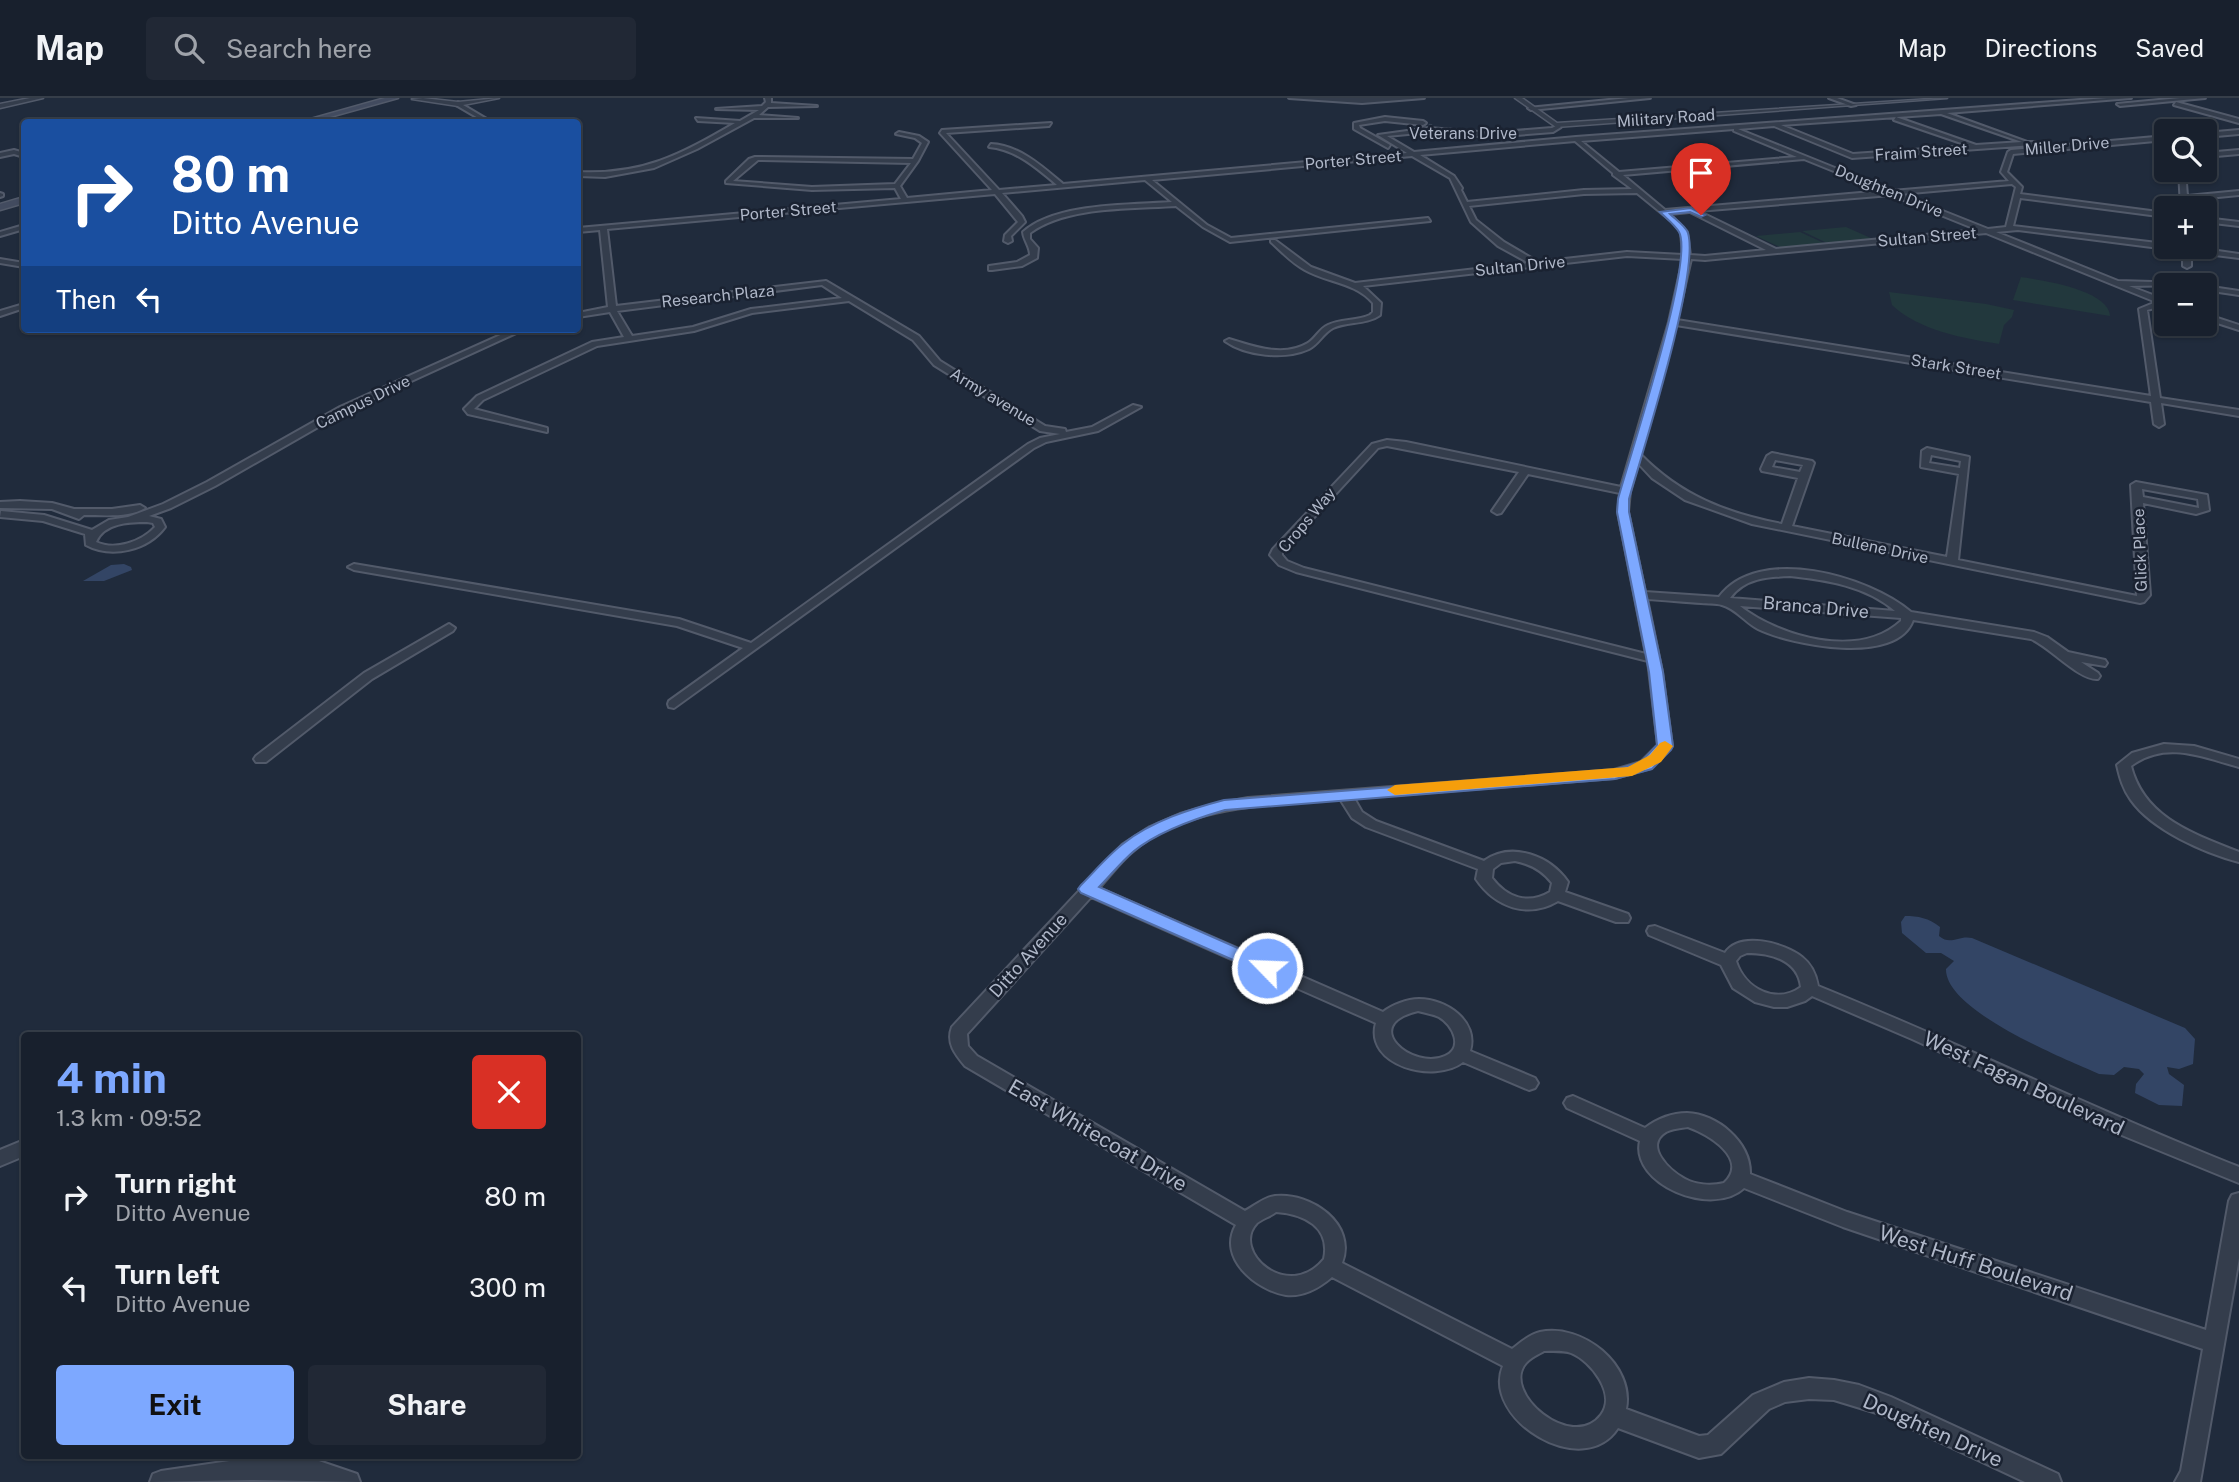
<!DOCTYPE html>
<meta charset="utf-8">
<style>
body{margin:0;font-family:"Public Sans",sans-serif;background:#212835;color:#f1f3f6;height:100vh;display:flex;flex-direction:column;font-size:26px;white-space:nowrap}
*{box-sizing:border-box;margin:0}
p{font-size:23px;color:#9fa3aa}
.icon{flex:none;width:38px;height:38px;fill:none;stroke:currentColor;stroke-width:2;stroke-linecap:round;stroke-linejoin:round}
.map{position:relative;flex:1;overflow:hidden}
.panel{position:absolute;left:21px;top:934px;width:560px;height:427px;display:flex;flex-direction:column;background:#18202d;border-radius:7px;box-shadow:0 2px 5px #0004,0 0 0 2px #363e49}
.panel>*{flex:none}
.banner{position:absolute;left:21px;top:21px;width:560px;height:214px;border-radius:7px;box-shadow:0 2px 5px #0004,0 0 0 2px #363e49;background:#1a4fa0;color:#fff;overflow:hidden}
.fabs{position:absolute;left:2154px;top:21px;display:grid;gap:14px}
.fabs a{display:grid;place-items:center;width:63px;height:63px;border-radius:7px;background:#18202d;box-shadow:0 2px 5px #0004,0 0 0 2px #363e49;font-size:35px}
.pin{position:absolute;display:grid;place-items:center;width:60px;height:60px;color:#fff;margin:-72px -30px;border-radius:50% 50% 50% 0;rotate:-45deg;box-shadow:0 0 7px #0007}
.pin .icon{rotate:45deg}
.me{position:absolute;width:77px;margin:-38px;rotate:294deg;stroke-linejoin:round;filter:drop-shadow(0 0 5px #0008)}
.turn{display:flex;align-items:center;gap:24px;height:147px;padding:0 35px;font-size:32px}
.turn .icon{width:91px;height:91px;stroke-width:2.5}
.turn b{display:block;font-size:49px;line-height:60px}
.then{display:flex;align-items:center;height:66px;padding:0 35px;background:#0003;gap:14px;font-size:26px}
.round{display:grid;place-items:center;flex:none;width:74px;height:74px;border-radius:7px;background:#212835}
.head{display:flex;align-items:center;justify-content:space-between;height:119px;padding:0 35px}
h1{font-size:42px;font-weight:700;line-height:52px;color:#7da8ff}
.cta{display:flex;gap:14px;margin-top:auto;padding:14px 35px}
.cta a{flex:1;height:80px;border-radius:7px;background:#7da8ff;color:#111;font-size:28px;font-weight:700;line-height:80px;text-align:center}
.cta a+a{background:#212835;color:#f1f3f6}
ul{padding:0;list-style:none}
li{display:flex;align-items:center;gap:21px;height:91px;padding:0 35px}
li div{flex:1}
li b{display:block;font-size:26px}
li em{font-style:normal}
header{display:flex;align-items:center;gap:42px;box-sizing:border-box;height:98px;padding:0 35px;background:#18202d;border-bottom:2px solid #363e49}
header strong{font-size:33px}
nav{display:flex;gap:38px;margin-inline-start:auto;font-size:24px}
.search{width:490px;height:63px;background:#212835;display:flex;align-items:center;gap:18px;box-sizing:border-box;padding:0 24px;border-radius:7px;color:#9fa3aa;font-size:26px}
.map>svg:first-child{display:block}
.green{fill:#22383d}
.water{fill:#334565}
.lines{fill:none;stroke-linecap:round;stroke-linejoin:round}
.minor-tunnel{stroke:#354051;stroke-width:6;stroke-dasharray:6 2.5;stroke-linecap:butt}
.minor-casing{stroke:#525a6a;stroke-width:4}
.tertiary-casing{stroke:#525a6a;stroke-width:3}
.secondary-casing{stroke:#525a6a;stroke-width:3}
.minor{fill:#343d4c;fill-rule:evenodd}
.tertiary{fill:#343d4c;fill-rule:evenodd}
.secondary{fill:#424b5f;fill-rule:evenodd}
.route{fill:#7da8ff;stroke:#516da6;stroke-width:2}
.slow{fill:#f59e0b}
.labels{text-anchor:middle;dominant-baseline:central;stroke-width:5;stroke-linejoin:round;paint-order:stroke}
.far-street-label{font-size:16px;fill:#afb7c8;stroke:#1a2231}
.street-label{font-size:18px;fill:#afb7c8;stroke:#1a2231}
.near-street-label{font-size:21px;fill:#afb7c8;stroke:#1a2231}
</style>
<header>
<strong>Map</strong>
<div class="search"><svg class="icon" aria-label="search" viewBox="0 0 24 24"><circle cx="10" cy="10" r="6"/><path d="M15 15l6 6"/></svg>Search here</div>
<nav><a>Map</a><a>Directions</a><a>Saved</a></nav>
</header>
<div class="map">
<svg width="2239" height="1384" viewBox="0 0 2239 1384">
<rect width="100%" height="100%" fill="#202b3c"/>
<g class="green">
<polygon points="1846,129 1873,141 1829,146 1802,133"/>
<polygon points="1800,134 1826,146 1782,150 1756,138"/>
<path d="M2021 179C2042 182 2109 192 2110 218L2013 202Z"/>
<path d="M1889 194 1986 206 2014 212 2012 219 2004 227 1999 246C1963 240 1920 233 1892 207Z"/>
</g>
<g class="water">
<polygon points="124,466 131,469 132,472 104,483 83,483 111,467"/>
<path d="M1905 818C1918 818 1929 820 1940 829L1939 838C1951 848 1958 837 1972 840L2185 930 2195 941 2193 966 2179 971 2167 969 2169 976 2184 987 2182 1008 2159 1007 2135 995 2136 986 2144 976 2139 971 2124 969 2114 977 2099 976C2065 961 1945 913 1946 871L1954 863 1941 855H1926L1902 835 1901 824Z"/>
</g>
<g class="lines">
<polyline class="minor-tunnel" points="1420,28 1432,29"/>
<defs>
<g id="minor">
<path d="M765 0H771V5L817 8 768 9 759 17 798 20H754L697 51 654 70 605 79 578 78V74C643 77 680 57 735 25L698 23 696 20 740 23 759 12 716 11 762 8 766 4Z"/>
<polygon points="1289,0 1424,0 1362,5"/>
<polygon points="1629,0 1650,0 1531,12 1528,10"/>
<polygon points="1829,0 1837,0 1856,7 1851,8"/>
<path d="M2107 0H2131L1947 15 2027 44H2035L2033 47 1852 60 1774 28 1738 31 1892 93 2009 83 2001 74 2008 54 2011 52 2166 38V42L2013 56 2007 74 2022 89 2020 96 2166 115V119L2020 100 2013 128 2166 146V149H2190L2239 156V160L2191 154V168L2187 170 2183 168V153L2018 132 1996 134 2118 183 2187 185 2188 187 2129 188 2166 202V207L2147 212 2160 300 2239 312V318L2161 305 2164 326 2159 329 2154 326 2151 304 1676 227 1640 356C1681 398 1726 415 1782 426L1798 380 1762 373 1761 371 1767 358 1772 355 1812 363 1814 365 1792 428 1947 459 1959 376 1921 369 1922 353 1927 350 1969 359 1958 462 2137 498 2131 387 2136 384 2207 397 2209 412 2196 416 2143 405 2150 497 2144 504 2140 505 1752 426 1685 402 1652 380 1638 365 1630 393 1628 414 1645 494 1719 499C1758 446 1869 478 1911 514L2034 534 2047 539 2068 554 2105 562 2107 565 2105 568 2081 564 2098 575 2100 578 2098 581C2080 583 2050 549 2031 541L1913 522C1897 568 1791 547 1758 531 1746 525 1735 510 1722 507 1716 505 1707 506 1701 505 1683 504 1665 502 1647 501L1662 574 1672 648 1651 670 1615 680 1354 700 1362 714 1376 723 1484 763C1512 743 1550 758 1568 784L1565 794 1628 816 1630 820 1628 824H1616L1558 803C1528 821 1495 809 1476 781L1478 771 1366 729 1352 720 1340 701C1273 707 1186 706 1132 754 1120 764 1110 778 1099 790L1383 914C1392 907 1407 901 1419 901 1446 901 1479 923 1470 953L1535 980 1538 985 1535 990 1529 992 1463 964C1435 986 1364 968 1376 925L1091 799 967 936 968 948 977 958 1245 1113C1254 1108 1265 1099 1275 1098 1311 1094 1357 1126 1342 1165L1512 1251C1520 1245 1530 1236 1540 1234 1582 1225 1635 1267 1626 1311L1699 1338 1708 1337 1753 1297 1784 1284 1809 1280 1834 1282 1859 1287 1891 1299 2058 1376 2061 1384H2025L1880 1316 1834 1302 1809 1301 1785 1304 1769 1311 1721 1356 1699 1360 1618 1330C1583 1384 1481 1321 1503 1268L1332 1179C1319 1190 1304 1199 1286 1197 1256 1192 1217 1160 1236 1127L965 968C955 956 946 945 952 929L1122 747 1150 729 1180 716 1216 706 1248 700 1614 672 1641 664 1658 647 1648 563 1296 474 1279 467 1270 457 1273 451 1372 346 1387 342 1406 344 1621 389 1669 224 1683 161 1627 158 1363 188 1381 205 1380 217C1366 227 1348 223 1333 230 1323 235 1319 246 1309 251 1285 262 1246 258 1225 243L1229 241C1253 248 1283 260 1308 245 1316 240 1319 231 1328 227 1341 221 1356 223 1370 217L1373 214V205C1355 184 1328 185 1305 172 1292 165 1282 154 1271 144V142H1275L1311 169 1355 185 1529 165 1498 148 1471 124 1450 80 1412 58 1152 82 1207 127 1231 140 1428 120 1430 123 1230 144 1203 129 1176 108C1132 111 1066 108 1030 135V141L1038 150 1037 160 1022 168 992 172H989V168L1017 164 1030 157C1030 148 1024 143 1023 134 1055 105 1129 107 1172 104L1145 82 1002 95 1022 118 1025 124 1011 138 1012 143 1008 145 1004 143 1005 137 1018 124 995 96 607 131 616 208 826 183 919 238 940 263 1045 328 1065 331 1066 334 1092 329 1133 307 1141 309 1098 333 1046 344 1034 350 674 610 669 609 668 606 669 603 743 550 677 528 354 472 348 469 354 466 679 521 751 545 1028 346 1040 340 1060 336 1040 333 934 267 913 242 849 203 752 215 694 233 597 248 483 302 474 311 547 330V334L468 316 464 311 477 298 592 244 624 239 610 214 578 219V215L608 209 600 132 578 134V130L901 101 895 90 812 92 726 85V83L749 61 755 59 913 61 922 45 915 40 896 36 899 34 919 38 928 44 918 63 900 88 907 100 992 92 940 35 942 32 1051 25 1049 28 946 35 999 92 1057 87C1037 70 1015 51 989 49L991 46C1019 47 1043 69 1063 86L1407 55 1378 37 1429 30 1491 35 1552 30 1558 27 1561 29 1553 34 1491 39 1429 34 1387 38 1414 54 1576 39ZM1941 16 2022 44 1976 47 1896 19 1894 22 1970 48 1853 56 1781 27ZM1734 31V33L1797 59 1619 74 1581 43ZM1575 43 1613 75V77L1632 91 1584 92 1467 104 1461 92 1462 90 1454 78 1420 57ZM1804 61 1883 93 1665 112 1623 77ZM758 62 911 65 895 86 812 89 733 83ZM2012 86 2016 89 2006 129 1988 131 1900 96ZM1637 95 1675 126 1681 134 1683 157 1627 154 1538 164 1504 144 1476 122 1469 108 1584 96ZM1891 97 1978 132 1776 151 1698 113ZM1689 114H1690L1766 152 1705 158 1690 157 1687 134 1670 116ZM1986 135 2156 204 2139 211 2151 298 1677 222 1691 161 1705 162ZM822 187 842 200 751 211 693 229 632 238 617 213ZM1387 348 1519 374 1492 413 1497 416 1501 415 1528 376 1620 395 1618 414 1646 556 1304 470 1287 463 1282 457V454L1378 350ZM1931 357 1961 363 1960 370 1929 365ZM1775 362 1803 367 1800 374 1772 369ZM2142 391 2198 401 2199 410 2143 399ZM1790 478C1827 482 1866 488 1895 513L1730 500C1745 480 1767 479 1790 478ZM1740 508 1901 520V523C1859 562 1780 539 1740 508ZM1515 763C1530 766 1542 772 1552 785L1550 794C1528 807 1507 800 1492 780L1493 771 1501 765ZM1418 913C1425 915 1433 916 1439 919 1453 927 1464 950 1445 958 1413 973 1358 927 1418 913ZM1276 1114C1304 1116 1331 1129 1324 1161 1288 1205 1230 1153 1257 1125 1262 1121 1271 1118 1276 1114ZM1544 1253C1553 1253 1563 1252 1571 1255 1591 1263 1617 1296 1601 1317 1572 1355 1500 1294 1526 1265 1530 1260 1539 1256 1544 1253Z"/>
<polygon points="2180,0 2205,0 2120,8 2117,6"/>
<polygon points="458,4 490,23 491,24 485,24 456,7"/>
<polygon points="2176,4 2239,21 2239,25 2174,7"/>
<polygon points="1385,19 1423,23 1426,25 1423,27 1385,23 1359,27 1360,30 1390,47 1388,50 1354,31 1354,25"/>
<polygon points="2239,32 2239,36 2205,39 2205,35"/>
<polygon points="14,52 24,55 24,59 14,56 0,59 0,55"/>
<polygon points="2239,52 2239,56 2205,59 2205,55"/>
<polygon points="2179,72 2185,72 2187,98 2239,93 2239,97 2187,102 2187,110 2181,110"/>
<polygon points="0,95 3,96 3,98 0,99"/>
<polygon points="2205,120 2239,124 2239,128 2205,124"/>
<polygon points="24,127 24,131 0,138 0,134"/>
<polygon points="0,161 24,165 24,169 0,165"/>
<polygon points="2205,188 2239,193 2239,197 2205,192"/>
<polygon points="24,206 24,210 0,218 0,213"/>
<polygon points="2205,216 2239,227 2239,232 2205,221"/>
<path d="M514 231H525L346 313 215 388 171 410 149 418 161 421 165 429C148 452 112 461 86 447L85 436 43 423 0 419 1 413 44 417 92 432 109 422 128 419 163 406 207 384 340 309ZM147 424 153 425 155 429C141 444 115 453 96 444 104 425 129 424 147 424Z"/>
<path d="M20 403 52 405 74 411H112L140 407 145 410C130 420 102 417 84 417L79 421 52 411 0 410V404Z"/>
<polygon points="449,526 455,530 453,533 372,581 266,664 256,664 254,661 256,658 364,575"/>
<path d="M2164 646 2194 648 2239 661V669C2202 659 2166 642 2131 668 2144 720 2194 736 2239 754V764C2205 755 2152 732 2131 702 2123 691 2120 680 2117 667L2132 655Z"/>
<path d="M1655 828 1725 855C1740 833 1784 845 1802 859 1811 866 1816 876 1818 888 1959 945 2097 1013 2239 1069V1085L2124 1038 1912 941 1812 898 1805 903 1787 909H1774L1755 904 1733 890 1721 867 1649 837 1647 833 1649 829ZM1747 855C1771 855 1798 862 1801 889 1776 907 1745 891 1736 863L1740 858Z"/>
<path d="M1573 998 1645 1030C1657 1021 1672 1015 1687 1015 1717 1016 1751 1044 1750 1076L1847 1114 2206 1232 2229 1103 2232 1097 2239 1095V1160L2200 1384H2175L2181 1373 2203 1251 1843 1129 1744 1090C1712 1120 1630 1086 1640 1043L1567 1010 1564 1005 1567 1000ZM1688 1029C1708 1036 1750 1061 1724 1085 1711 1088 1696 1087 1685 1081 1670 1073 1643 1048 1666 1034 1672 1031 1681 1030 1688 1029Z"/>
<polygon points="24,1042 24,1058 0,1068 0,1052"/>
<polygon points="250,1360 313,1361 357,1376 360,1384 250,1382 150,1384 153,1376 161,1373"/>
</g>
<g id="tertiary">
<polygon points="30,0 43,0 0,10 0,6"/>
<polygon points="423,0 458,4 499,0 458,8 412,1"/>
<polygon points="1515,0 1522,0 1557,25 1947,0 1556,29"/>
</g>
<g id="secondary">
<polygon points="385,0 398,0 312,24 300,24"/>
<polygon points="24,99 24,105 0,112 0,106"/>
</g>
</defs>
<use href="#minor" class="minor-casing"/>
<use href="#tertiary" class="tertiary-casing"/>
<use href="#secondary" class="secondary-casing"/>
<use href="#minor" class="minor"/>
<use href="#tertiary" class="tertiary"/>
<use href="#secondary" class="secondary"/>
</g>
<path class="route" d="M1691 110 1705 117 1701 119 1690 114 1670 116C1675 121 1686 128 1688 135 1700 175 1643 352 1629 401V414L1663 574 1673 648 1671 652 1652 671 1615 681 1225 712C1194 721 1159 733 1134 753 1121 764 1110 778 1099 789L1274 866 1276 870 1274 875 1267 877 1081 795 1078 791 1081 787C1095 773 1108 757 1124 745 1152 723 1190 711 1224 702L1614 672 1641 664 1657 647 1649 574 1617 414 1618 401C1629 360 1695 162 1679 134 1675 127 1666 120 1660 114Z"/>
<polygon class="slow" points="1665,643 1673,648 1661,664 1632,678 1395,697 1387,692 1395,687 1628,669 1650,657 1660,645"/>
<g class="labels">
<g class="far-street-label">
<text transform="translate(1666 20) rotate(-4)">Military Road</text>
<text x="1463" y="35">Veterans Drive</text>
<text transform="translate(2067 48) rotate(-5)">Miller Drive</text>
<text transform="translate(1921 54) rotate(-4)">Fraim Street</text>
<text transform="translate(1353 62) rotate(-5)">Porter Street</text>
<text transform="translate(1889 93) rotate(22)">Doughten Drive</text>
<text transform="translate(788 113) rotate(-5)">Porter Street</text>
<text transform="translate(1927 139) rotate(-5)">Sultan Street</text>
<text transform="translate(1520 168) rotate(-6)">Sultan Drive</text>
<text transform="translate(718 198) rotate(-6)">Research Plaza</text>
<text transform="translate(1956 269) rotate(9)">Stark Street</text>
<text transform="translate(993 299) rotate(31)">Army avenue</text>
<text transform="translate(363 304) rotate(-26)">Campus Drive</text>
<text transform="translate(1307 422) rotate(-50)">Crops Way</text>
<text transform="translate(1880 450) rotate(12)">Bullene Drive</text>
<text transform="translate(2140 452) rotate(-92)">Glick Place</text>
</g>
<g class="street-label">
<text transform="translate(1816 509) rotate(5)">Branca Drive</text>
<text transform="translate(1028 857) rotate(-48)">Ditto Avenue</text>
</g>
<g class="near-street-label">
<text transform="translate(2024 985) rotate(25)">West Fagan Boulevard</text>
<text transform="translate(1098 1037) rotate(30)">East Whitecoat Drive</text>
<text transform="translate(1976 1165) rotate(18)">West Huff Boulevard</text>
<text transform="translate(1933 1332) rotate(24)">Doughten Drive</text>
</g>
</g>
</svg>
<div class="fabs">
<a><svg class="icon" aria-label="search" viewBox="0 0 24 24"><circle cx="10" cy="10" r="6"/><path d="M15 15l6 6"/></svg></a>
<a>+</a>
<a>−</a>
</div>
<div class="pin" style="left:1701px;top:117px;background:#d93025"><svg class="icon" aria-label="arrive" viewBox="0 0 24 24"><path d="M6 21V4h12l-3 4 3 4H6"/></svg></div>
<svg class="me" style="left:1267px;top:870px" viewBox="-20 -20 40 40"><circle r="17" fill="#7da8ff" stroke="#fff" stroke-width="3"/><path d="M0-11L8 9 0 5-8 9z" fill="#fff"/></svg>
<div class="banner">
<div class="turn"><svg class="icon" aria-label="right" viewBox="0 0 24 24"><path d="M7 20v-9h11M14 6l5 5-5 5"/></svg><div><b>80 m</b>Ditto Avenue</div></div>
<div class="then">Then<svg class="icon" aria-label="left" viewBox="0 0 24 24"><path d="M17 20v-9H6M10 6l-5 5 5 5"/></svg></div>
</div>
<section class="panel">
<div class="head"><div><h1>4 min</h1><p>1.3 km · 09:52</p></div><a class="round" style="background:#d93025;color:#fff"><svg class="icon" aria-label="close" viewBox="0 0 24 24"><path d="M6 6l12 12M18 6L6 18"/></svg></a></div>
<ul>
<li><svg class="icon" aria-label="right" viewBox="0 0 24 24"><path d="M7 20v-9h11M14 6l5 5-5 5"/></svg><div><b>Turn right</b><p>Ditto Avenue</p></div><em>80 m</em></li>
<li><svg class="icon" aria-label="left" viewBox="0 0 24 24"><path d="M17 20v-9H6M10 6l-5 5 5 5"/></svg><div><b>Turn left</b><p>Ditto Avenue</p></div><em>300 m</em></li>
</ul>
<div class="cta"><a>Exit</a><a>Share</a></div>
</section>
</div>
